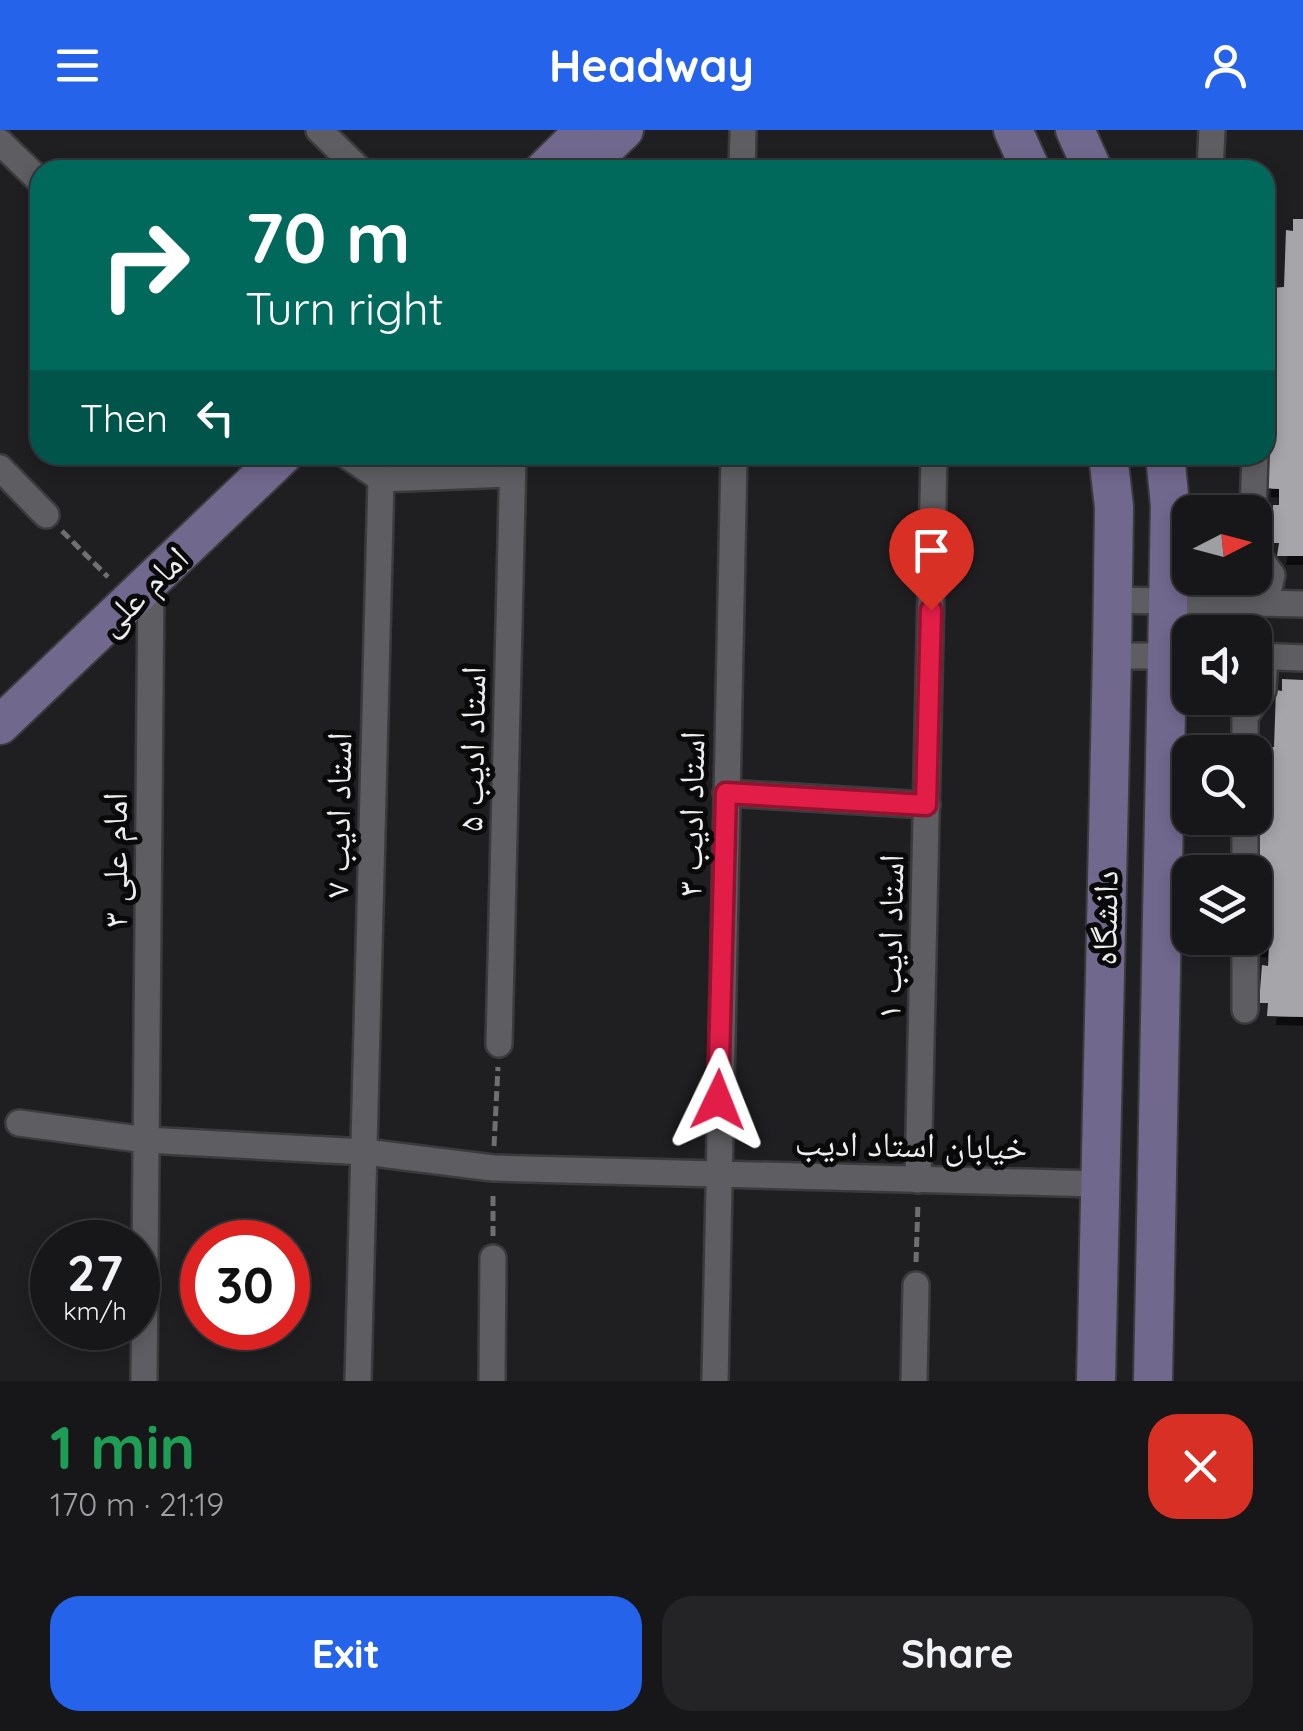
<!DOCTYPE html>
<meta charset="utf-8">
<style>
body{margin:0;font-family:Quicksand,"Noto Naskh Arabic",sans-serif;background:#242427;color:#f1f3f6;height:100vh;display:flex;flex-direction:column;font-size:38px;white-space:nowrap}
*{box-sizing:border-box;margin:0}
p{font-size:32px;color:#9e9fa2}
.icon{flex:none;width:55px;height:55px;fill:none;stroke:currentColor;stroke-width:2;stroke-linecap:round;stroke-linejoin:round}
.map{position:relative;height:1251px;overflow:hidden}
.details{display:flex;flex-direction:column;background:#17171a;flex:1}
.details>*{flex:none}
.hud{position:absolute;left:30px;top:30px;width:1245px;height:305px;border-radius:30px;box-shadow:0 5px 15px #0003,0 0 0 2px #363639;background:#00695c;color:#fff;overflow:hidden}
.needle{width:65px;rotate:84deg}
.tools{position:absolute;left:1172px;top:365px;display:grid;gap:20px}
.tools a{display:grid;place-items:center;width:100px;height:100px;border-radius:20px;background:#17171a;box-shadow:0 5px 15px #0003,0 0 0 2px #363639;font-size:50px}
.speed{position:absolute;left:30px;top:1090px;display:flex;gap:20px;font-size:50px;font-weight:700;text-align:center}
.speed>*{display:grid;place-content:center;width:130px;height:130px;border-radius:50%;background:#17171a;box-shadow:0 5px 15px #0003,0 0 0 2px #363639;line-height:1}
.speed small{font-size:25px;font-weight:400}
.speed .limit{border:15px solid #d22;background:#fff;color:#111}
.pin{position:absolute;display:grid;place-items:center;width:85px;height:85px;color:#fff;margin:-102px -42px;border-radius:50% 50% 50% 0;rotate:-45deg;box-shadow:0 0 10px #0007}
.pin .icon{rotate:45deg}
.me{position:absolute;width:110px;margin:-55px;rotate:2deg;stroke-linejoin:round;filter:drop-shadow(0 0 8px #0008)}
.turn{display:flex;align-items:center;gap:35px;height:210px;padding:0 50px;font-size:45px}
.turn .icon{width:130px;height:130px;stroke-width:2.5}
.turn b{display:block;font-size:70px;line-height:85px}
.then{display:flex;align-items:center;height:95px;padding:0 50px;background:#0003;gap:20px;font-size:38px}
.round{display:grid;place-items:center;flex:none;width:105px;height:105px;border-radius:30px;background:#242427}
.headline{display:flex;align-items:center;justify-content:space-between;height:170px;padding:0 50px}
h1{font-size:60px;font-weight:700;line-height:75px;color:#1e9e55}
.button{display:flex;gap:20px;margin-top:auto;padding:20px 50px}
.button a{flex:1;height:115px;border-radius:30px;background:#2563eb;color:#fff;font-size:40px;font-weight:700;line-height:115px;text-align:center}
.button a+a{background:#242427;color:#f1f3f6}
header{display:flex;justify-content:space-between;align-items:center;height:130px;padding:0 50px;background:#2563eb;color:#fff;font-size:45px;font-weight:700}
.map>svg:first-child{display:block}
.building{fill:#a6a5a9;filter:url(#shadow)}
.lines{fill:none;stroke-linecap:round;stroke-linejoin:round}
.street-casing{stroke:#3b3b3d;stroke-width:30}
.secondary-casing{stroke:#3b3b3d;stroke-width:42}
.path{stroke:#6f6f72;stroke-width:5;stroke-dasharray:10 5;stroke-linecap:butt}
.street{stroke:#5e5e62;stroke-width:25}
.secondary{stroke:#71688e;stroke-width:38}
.route-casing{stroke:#92132f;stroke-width:25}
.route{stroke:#e11d48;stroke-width:18}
.labels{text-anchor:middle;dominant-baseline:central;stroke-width:10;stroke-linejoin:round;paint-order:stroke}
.street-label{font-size:35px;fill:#ececee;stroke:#09090a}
</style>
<header><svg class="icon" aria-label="menu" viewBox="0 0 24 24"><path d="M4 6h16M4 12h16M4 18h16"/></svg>Headway<svg class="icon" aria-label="person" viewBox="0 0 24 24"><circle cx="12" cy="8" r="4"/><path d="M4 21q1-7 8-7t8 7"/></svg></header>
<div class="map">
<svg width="1303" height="1251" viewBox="0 0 1303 1251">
<defs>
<filter id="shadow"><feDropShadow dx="9" dy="9" stdDeviation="0" flood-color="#0009"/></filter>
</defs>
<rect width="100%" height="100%" fill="#1f1f22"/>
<g class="building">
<polygon points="1293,89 1303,89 1303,426 1277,426 1279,413 1270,413 1273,375 1279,375 1279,359 1262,358 1271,158 1284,157 1286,100 1293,101"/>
<polygon points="1282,549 1303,550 1303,887 1267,886 1268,873 1259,873 1262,835 1268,836 1269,819 1252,818 1261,618 1274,617 1276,560 1282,561"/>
</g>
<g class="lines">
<defs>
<g id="street">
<polyline points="319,0 360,40"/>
<polyline points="0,12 40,51"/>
<polyline points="742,40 743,0"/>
<polyline points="1210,40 1212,0"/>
<polyline points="346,325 381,349 512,344"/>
<polyline points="0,338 46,385"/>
<polyline points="1253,382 1255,325"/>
<polyline points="1255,421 1272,445 1266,473"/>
<polyline points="1113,470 1303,474"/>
<polyline points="1112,526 1190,526"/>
<polyline points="1255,526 1303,528"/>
<polyline points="1245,622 1245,587 1263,560 1265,526"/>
<polyline points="726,663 927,675"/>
<polyline points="1245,688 1245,742"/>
<polyline points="1245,808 1245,880"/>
<polyline points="499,914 513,325"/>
<polyline points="19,993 146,1010 365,1022 493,1038 1097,1054"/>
<polyline points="918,1050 934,325"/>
<polyline points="144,1251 151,451"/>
<polyline points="358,1251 381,349"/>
<polyline points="492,1251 493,1128"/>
<polyline points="715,1251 734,325"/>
<polyline points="914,1251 916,1155"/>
</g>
<g id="secondary">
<polyline points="1013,0 1031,40"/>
<polyline points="1075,0 1093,40"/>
<polyline points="544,40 585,0"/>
<polyline points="582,40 624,0"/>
<polyline points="0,595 283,325"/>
<polyline points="1096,1251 1112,526 1114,377 1108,325"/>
<polyline points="1153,1251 1170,375 1165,325"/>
</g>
</defs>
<use href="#street" class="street-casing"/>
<use href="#secondary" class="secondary-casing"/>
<g class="path">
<polyline points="62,401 108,447"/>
<polyline points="494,1016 498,937"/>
<polyline points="493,1106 493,1062"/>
<polyline points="916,1132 918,1073"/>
</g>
<use href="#street" class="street"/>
<use href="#secondary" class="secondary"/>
</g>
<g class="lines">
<defs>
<polyline id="route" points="718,970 726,663 926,675 931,480"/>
</defs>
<use href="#route" class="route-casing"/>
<use href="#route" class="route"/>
</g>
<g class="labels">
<g class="street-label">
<text transform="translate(142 460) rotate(-44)">امام علی</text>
<text transform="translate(471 619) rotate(-89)">استاد ادیب ۵</text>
<text transform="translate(690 684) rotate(-89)">استاد ادیب ۳</text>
<text transform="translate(337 685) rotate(-89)">استاد ادیب ۷</text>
<text transform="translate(114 730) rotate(-90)">امام علی ۳</text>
<text transform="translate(1104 788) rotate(-89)">دانشگاه</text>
<text transform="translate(889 807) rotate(-89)">استاد ادیب ۱</text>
<text transform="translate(911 1014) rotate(1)">خیابان استاد ادیب</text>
</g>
</g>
</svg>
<div class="tools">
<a><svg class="needle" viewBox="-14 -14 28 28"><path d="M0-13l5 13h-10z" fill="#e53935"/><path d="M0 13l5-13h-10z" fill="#9e9fa2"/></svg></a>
<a><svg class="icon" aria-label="sound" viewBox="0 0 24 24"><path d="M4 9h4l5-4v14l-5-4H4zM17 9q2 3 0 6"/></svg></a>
<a><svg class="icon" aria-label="search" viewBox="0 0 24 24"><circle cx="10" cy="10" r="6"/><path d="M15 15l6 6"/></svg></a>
<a><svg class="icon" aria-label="layers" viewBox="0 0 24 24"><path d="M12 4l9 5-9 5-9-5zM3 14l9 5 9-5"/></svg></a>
</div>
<div class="speed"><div>27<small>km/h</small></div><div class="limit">30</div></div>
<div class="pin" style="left:931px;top:480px;background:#d93025"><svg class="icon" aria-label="arrive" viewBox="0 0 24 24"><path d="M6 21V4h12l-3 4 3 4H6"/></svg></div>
<svg class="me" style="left:718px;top:970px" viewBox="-20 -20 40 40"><path d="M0-17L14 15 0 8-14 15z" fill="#e11d48" stroke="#fff" stroke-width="4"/></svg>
<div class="hud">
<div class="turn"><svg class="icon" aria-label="right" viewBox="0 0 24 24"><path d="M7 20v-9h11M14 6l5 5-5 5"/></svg><div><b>70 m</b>Turn right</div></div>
<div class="then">Then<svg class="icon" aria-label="left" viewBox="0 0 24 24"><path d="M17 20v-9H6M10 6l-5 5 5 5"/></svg></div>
</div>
</div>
<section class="details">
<div class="headline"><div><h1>1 min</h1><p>170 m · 21:19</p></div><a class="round" style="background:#d93025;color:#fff"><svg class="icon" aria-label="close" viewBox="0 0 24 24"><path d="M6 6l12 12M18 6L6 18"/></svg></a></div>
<div class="button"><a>Exit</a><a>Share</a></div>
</section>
